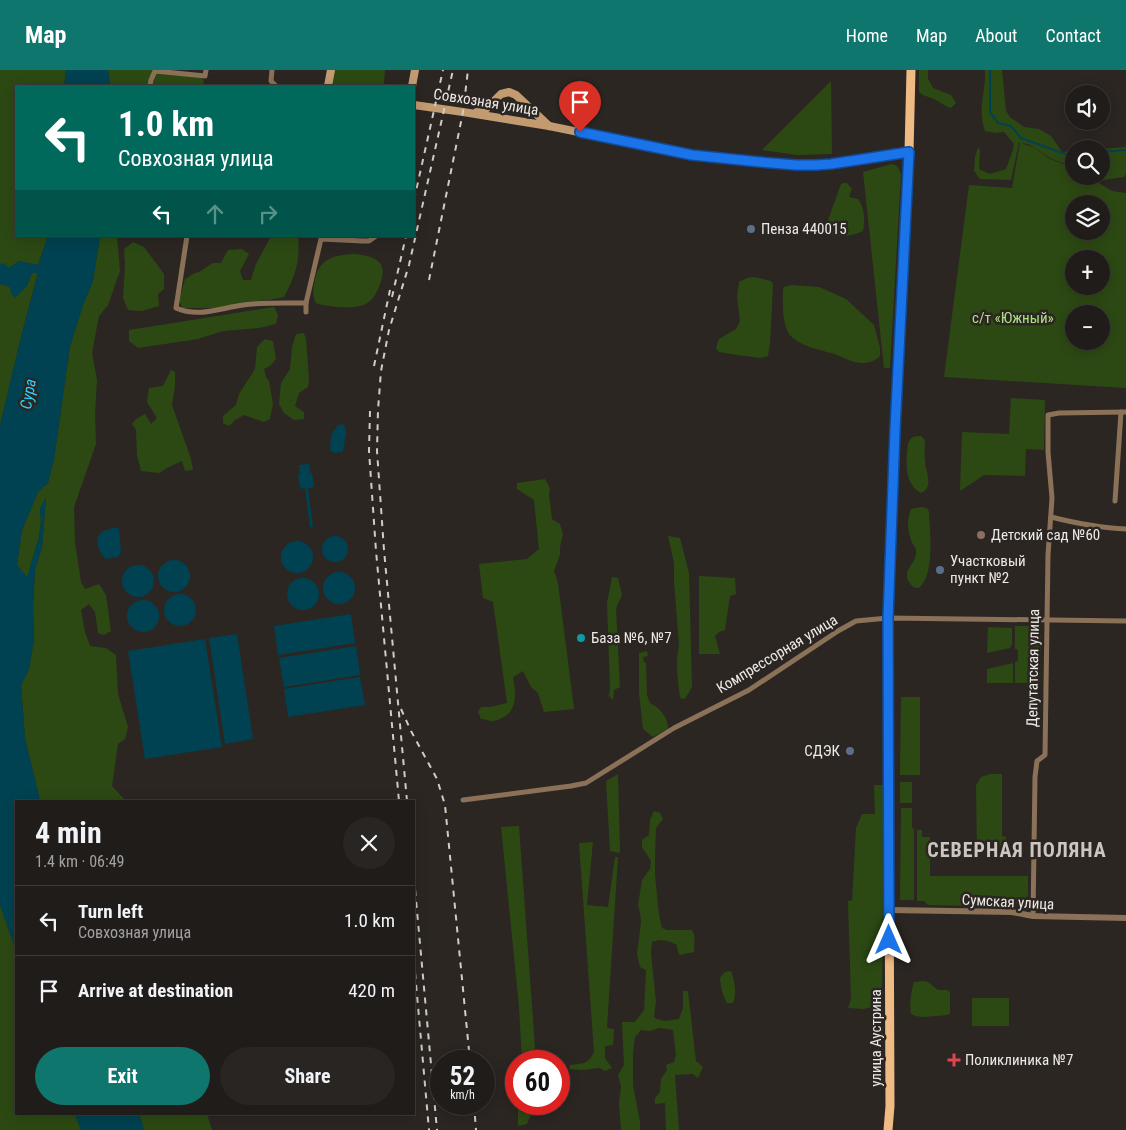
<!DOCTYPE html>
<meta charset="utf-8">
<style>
body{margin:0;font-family:"Roboto Condensed",sans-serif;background:#282523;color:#f1f3f6;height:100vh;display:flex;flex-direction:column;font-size:19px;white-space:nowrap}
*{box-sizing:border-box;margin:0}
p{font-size:16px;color:#a2a1a2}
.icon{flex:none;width:28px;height:28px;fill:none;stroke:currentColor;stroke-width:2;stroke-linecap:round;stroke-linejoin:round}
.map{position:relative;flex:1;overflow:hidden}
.drawer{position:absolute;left:15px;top:730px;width:400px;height:315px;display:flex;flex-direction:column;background:#201c1a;border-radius:0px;box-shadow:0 2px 12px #0003,0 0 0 1px #3d3a39}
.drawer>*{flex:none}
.banner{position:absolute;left:15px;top:15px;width:400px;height:152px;border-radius:0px;box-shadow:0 2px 12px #0003,0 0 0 1px #3d3a39;background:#00695c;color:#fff;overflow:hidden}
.tools{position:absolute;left:1065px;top:15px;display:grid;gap:10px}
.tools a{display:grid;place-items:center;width:45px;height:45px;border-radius:50%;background:#201c1a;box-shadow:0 2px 12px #0003,0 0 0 1px #3d3a39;font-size:25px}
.speed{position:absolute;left:430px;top:980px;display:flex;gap:10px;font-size:25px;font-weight:700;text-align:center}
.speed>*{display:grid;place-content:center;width:65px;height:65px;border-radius:50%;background:#201c1a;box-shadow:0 2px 12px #0003,0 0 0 1px #3d3a39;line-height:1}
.speed small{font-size:12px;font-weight:400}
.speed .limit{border:8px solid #d22;background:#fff;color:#111}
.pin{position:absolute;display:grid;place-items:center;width:42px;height:42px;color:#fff;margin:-51px -21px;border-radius:50% 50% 50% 0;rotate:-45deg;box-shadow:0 0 5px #0007}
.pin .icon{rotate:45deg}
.me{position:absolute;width:55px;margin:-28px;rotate:0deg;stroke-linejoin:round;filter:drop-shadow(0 0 4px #0008)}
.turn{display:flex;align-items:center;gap:18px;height:105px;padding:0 20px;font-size:22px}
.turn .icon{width:65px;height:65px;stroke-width:2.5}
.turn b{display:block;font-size:35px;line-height:42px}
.lanes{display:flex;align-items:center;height:48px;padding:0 20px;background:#0003;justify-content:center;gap:25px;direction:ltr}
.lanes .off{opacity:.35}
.round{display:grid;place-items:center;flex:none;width:52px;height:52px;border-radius:26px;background:#282523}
.headline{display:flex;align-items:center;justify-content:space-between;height:85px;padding:0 20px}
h1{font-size:30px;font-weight:700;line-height:38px}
.button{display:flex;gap:10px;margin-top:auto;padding:10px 20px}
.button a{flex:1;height:58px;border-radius:30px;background:#0f766e;color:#fff;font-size:20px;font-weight:700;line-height:58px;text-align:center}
.button a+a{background:#282523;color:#f1f3f6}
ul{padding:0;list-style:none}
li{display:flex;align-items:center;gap:15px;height:70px;padding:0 20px;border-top:1px solid #3d3a39}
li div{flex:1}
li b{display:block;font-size:19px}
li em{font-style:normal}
header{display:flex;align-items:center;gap:30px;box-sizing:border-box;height:70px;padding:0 25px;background:#0f766e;color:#fff}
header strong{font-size:24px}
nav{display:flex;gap:28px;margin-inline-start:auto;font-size:18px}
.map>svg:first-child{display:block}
.green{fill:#2c4913;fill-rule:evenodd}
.water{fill:#004251}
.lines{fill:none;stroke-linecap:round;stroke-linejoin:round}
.stream{stroke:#004251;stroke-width:2}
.minor{stroke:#8a7158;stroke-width:5}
.tertiary{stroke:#8a7158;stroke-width:6}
.secondary{stroke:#c39b71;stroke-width:8}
.primary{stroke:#efbb85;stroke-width:9}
.rail{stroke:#d0ccc9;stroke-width:2;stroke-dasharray:6 6;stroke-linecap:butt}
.route-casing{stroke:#114b97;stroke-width:12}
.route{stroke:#1a73e8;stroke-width:9}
.service-dot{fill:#5c6f8a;stroke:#2b2622;stroke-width:2}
.education-dot{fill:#8d6e63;stroke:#2b2622;stroke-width:2}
.culture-dot{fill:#0f9aa8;stroke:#2b2622;stroke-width:2}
.health-dot{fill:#e0444e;stroke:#2b2622;stroke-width:2}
.labels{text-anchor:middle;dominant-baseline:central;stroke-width:5;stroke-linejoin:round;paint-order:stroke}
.street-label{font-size:15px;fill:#ede9e6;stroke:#2b2622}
.poi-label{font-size:15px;fill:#ede9e6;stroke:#2b2622;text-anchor:start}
.park-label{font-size:15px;fill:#aae283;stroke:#2b2622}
.water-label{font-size:16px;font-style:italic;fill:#2cd1fb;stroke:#2b2622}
.district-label{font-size:20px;font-weight:bold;letter-spacing:1px;fill:#cdc6c0;stroke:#2b2622}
</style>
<header>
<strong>Map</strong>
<nav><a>Home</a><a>Map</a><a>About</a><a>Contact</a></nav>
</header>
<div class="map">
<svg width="1126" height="1060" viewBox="0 0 1126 1060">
<rect width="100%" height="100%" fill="#2b2622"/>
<g class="green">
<polygon points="0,0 66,0 64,16 16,16 16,166 48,166 38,195 19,191 9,198 0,194"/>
<polygon points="108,0 153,0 148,16 110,16"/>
<polygon points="333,0 385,0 384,14 389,16 332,16 330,11"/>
<path d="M919 0H928V9L933 18 951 25 956 33 951 38C943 36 939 30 931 28 926 26 924 26 919 22Z"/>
<path d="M985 0H1002L1006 41 1010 47 1024 57 1039 59 1051 66 1062 82 1074 81V96C1066 94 1057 91 1050 88 1040 82 1032 73 1021 73L1035 78 1048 88 1074 98V106H1087L1112 121 1126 123V318L944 307 969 115 1012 118 1020 72H1019L1011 110 980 109 974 101 975 87 978 78 980 79 979 99 990 104 1006 99 1013 80 1014 74 1004 62 995 63 985 61C977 38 986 23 985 0ZM1074 134H1101V161H1074ZM1074 189H1101V216H1074ZM1074 244H1101V271H1074Z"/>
<polygon points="155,3 201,8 204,11 203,16 153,16"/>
<polygon points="831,11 832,84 797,85 762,80"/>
<polygon points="1126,77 1126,104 1124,107 1104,110 1098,106 1101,106 1101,79 1100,79"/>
<path d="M892 94C898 95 899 99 901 104L890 298H884L863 102Z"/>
<path d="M844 113H847L852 119 849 127 858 129C865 138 865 151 863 161 852 166 841 168 829 164L827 157 828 150 841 114Z"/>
<polygon points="100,166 117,166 120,201 108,235 99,246 92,283 97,310 95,344 96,374 74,437 75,472 81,512 85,519 99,514 106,525 111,561 104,565 98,563 95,542 89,534 81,540 85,562 90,576 106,578 116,585 118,624 128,657 125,669 118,674 112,716 126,731 40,731 25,668 21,615 29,599 34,569 33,538 35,499 42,478 46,428 40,439 41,451 39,467 27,508 17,495 22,460 38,422 48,413 54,389 70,276 83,235 93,211"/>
<path d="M272 166H298C300 192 296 204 284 227L269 230 244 232 220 238H182L179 230 185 209 195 203 199 202 213 193H221L228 180 242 179 249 184 240 201 243 210H251L256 194 270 168Z"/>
<polygon points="133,172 144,177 164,204 164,219 158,224 159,236 142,241 128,240 123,228 125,194 124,179"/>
<path d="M354 184C362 185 374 186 380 193 384 198 383 205 381 211 373 236 363 238 339 237 331 236 324 236 316 233 312 225 313 218 315 210 319 188 335 185 354 184Z"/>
<polygon points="32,202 38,202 20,271 0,356 0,214 10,217 27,216"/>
<polygon points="754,207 771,211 773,215 770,274 768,286 761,288 737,285 719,282 716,278 719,269 736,259 740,251 737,226 739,212 747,208"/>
<path d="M792 215 819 217 846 229 874 255 880 278V286C875 291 869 293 862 293 853 293 845 288 837 285 823 280 805 278 793 268 781 258 783 234 783 220L784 217Z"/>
<polygon points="274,237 278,245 276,254 259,258 223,261 198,269 138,278 129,271 129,260"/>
<polygon points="304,263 306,269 309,310 308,317 299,323 295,336 304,342 304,349 294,350 284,343 279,334 281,313 290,299 292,277 296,264"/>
<polygon points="265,269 273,271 276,289 270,296 264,299 266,307 269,311 273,334 270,349 264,352 244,345 235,350 229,356 223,353 223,346 236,335 239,324 255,299 257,277"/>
<polygon points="171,300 175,302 175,316 172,335 191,389 193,400 185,401 182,391 167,398 159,403 141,401 137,385 136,360 132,354 136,349 145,344 151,354 157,348 147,332 149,318 163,316"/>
<polygon points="1011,328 1045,330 1044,380 1026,379 1025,406 984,405 960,421 962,362 1009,364"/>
<path d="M921 366 925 370C925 377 924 384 925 390 925 401 935 417 921 423 906 415 906 397 907 382 908 379 907 373 910 370 912 366 917 366 921 366Z"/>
<path d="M545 409 550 418 549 425 552 449 560 454 563 464 560 477V484L554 501 558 513 574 639 544 642 538 623 531 617 523 601 513 607C516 623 518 642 500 649 498 650 495 651 493 651 489 651 485 649 481 649L478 642 481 637H490L507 633 493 532 483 528 479 494 527 489 539 479 534 430 517 419V413Z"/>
<path d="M921 437 927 438 929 442C930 462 935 505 919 518 914 518 912 517 909 512 901 499 918 494 916 480 915 477 912 473 911 470 907 459 907 450 911 439Z"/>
<path d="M668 466 680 468 689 503 692 617 685 629 680 628C678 610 675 592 679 575L674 512V493Z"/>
<polygon points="699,506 735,508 736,524 730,526 725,560 719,562 715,566 720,584 699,584"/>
<polygon points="612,507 618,508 622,525 616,538 620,617 614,620 613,630 609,626 610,618 607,533"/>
<polygon points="1015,556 1041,556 1040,613 1015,613 1015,592 1018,591 1018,580 1015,579"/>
<polygon points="988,557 1012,558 1012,574 1010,578 987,583"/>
<path d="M647 581 648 586 643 587 644 592 646 593 647 625 650 633C660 638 668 647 668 659L653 667 643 659 639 623V583Z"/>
<polygon points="1013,593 1013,613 987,613 987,599"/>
<polygon points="901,627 920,627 920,705 900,705"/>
<polygon points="618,704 620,781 619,783 610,781 606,711"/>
<polygon points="990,704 1002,704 1002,766 1006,767 1006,782 977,782 976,715 981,707"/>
<rect x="900" y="712" width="12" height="21"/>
<polygon points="874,715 884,715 882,934 864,939 848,938 851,929 848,831 852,830 856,758 862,744 875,744"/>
<polygon points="901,738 912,738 912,758 914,759 914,830 900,830"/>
<path d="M654 741 660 743 663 749 656 758 655 786V805L659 845 662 858 667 860H692C696 866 694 875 694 882L680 885 678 882 677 875C668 870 661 869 652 872L651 883 656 932 654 947C661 953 671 950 679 949L683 938V921H688L696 991 703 997 698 1008 693 1004 675 1005 679 1060H666L665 1033 655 1034V1028L660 1022 661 1009 667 1000 666 995 674 992 676 985 673 960 660 958 649 961 641 960 635 967 633 984V1015L640 1052V1060H621L619 1034 621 1016 618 1005 624 995 622 952H635L644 940 646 900 640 897 637 884 641 852 640 842 638 835 642 810 650 799 651 791 642 777V770L649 765 650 750Z"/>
<polygon points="519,756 536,991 522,991 519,937 501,757"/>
<polygon points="917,760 922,760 922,767 930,767 930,806 1028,806 1028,826 1012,837 928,835 924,831 917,831"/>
<path d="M593 772 587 835 608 837 615 787H618L607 958 614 959 613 975 605 976V988L612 998 605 1001 600 998 582 1000 569 999 570 995C583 993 588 995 594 982L579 773Z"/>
<polygon points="0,835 16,880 16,1044 75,1044 81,1060 0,1060"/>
<path d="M731 901C735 913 737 921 733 933H727C722 925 721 917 720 908L725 902Z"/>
<path d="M924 911 928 912 938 920H947L950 922V944C945 946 943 945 937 946 927 946 921 949 911 944 909 934 911 922 914 912Z"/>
<rect x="972" y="928" width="37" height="28"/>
<polygon points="518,1034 539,1034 539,1036 533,1038 527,1054 518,1056"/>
<polygon points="139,1044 207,1044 212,1060 144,1060"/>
</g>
<g class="water">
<polygon points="66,0 108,0 110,16 64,16"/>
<polygon points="48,166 100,166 93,211 83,235 70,276 54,389 48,413 38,422 22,460 17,495 27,507 39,467 41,451 40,439 46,427 42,478 35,499 33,538 34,569 29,599 21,616 25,668 40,731 16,731 16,880 0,835 0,356 20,271 38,203 32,203 27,216 15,228 11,223 10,217 0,214 0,194 4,193 9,198 19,191 38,195"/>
<polygon points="344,354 346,363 343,382 334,383 330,380 331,365 338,355"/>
<polygon points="309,394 310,403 312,403 314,417 308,418 313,457 310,457 305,418 300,419 298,405 300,404 299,395"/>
<path d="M115 457 117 458 119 460 121 483 117 487 106 489C99 484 93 467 102 462 105 459 111 459 115 457Z"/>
<circle cx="335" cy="479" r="13"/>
<circle cx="297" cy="487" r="16"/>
<circle cx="174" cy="506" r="16"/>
<circle cx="138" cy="511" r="16"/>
<circle cx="339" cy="518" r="16"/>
<circle cx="303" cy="524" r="16"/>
<circle cx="180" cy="540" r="16"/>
<circle cx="143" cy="546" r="16"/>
<polygon points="351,544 355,573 278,585 274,556"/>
<polygon points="237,564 253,669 225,674 209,568"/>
<polygon points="205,569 222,677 145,689 128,581"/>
<polygon points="356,576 360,605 284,617 279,588"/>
<polygon points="360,607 365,635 288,647 284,619"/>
<polygon points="75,1044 139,1044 144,1060 81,1060"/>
</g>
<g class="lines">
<g class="stream">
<polyline points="990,0 990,42 998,53 1011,56 1021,68 1065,84 1074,84"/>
<polyline points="1101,82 1126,80"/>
</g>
<g class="minor">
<polyline points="272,0 271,11 276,16"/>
<polyline points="150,16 151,10 155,1 205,6 206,0"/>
<path d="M187 166 176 238C198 248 221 238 243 235 263 232 285 233 306 233"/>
<polyline points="306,242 306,233 321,169 363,171 369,171 376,166"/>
<polyline points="1115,431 1121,342"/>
<path d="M1051 447C1075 453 1100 458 1126 459"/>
<polyline points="463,730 571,716 586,713 674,658 749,620 838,561 856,551 888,548 1126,551"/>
<polyline points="1033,846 1035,707 1037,691 1045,685 1048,485 1052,428 1048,382 1048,345 1059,343 1126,342"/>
</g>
<polyline class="tertiary" points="889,840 1012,842 1033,846 1126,848"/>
<g class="secondary">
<polyline points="328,16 331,0"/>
<polyline points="412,16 415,0"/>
<polyline points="414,35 463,42 549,56 692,85 760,92 816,95 909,82"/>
<polyline points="477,42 485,40 501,24 509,22 516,25 549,56"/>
</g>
<polyline class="primary" points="888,1060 890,1036 888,548 895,360 909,82 911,0"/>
<g class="rail">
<polyline points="414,130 443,0"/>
<polyline points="429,210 463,42 468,0"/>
<polyline points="392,227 406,166"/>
<polyline points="374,296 390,220"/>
<polyline points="370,341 369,381 376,481 399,731"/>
<polyline points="401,639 411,661 437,709 445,735 470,991"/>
<polyline points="407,731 384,480 377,381 378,340 381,301 389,260 409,195 453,0"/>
<polyline points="414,808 437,1060"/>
<polyline points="414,891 429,1060"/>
<polyline points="474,1034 476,1060"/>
</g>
</g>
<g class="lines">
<defs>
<polyline id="route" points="580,62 692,85 760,92 796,95 816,95 831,94 909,82 895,360 888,548 889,870"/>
</defs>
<use href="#route" class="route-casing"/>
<use href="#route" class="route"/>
</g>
<g class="service-dot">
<circle cx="751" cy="159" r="5"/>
<circle cx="940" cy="500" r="5"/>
<circle cx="850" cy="681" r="5"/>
</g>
<circle class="education-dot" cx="981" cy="465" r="5"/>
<circle class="culture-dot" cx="581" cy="568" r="5"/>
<path class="health-dot" d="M951.5 982.5h5v5h5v5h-5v5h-5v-5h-5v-5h5z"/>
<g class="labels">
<g class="street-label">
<text transform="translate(486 32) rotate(9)">Совхозная улица</text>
<text transform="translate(777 584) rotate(-31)">Компрессорная улица</text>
<text transform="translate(1033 598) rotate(-89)">Депутатская улица</text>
<text transform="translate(1008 832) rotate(3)">Сумская улица</text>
<text transform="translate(876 968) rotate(-90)">улица Аустрина</text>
</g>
<g class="poi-label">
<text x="761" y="159">Пенза 440015</text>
<text x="991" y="465">Детский сад №60</text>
<text x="950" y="491">Участковый<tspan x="950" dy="17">пункт №2</tspan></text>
<text x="591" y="568">База №6, №7</text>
<text x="840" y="681" text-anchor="end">СДЭК</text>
<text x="965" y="990">Поликлиника №7</text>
</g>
<g class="park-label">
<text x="1013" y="248">с/т «Южный»</text>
</g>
<g class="water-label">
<text transform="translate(28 324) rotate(-80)">Сура</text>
</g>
<g class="district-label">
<text x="1017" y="780">СЕВЕРНАЯ ПОЛЯНА</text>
</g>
</g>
</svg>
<div class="tools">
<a><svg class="icon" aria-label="sound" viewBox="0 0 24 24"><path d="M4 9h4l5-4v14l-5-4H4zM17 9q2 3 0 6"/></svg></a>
<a><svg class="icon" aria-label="search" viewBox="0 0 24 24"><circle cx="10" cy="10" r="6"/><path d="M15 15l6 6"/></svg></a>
<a><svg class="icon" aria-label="layers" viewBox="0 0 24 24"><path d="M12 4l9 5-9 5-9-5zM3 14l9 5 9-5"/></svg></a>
<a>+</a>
<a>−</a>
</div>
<div class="speed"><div>52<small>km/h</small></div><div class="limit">60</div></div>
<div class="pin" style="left:580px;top:62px;background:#d93025"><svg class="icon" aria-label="arrive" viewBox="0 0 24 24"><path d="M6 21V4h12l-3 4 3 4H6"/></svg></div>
<svg class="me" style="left:889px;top:870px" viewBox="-20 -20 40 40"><path d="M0-17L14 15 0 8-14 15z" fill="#1a73e8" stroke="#fff" stroke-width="4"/></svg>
<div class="banner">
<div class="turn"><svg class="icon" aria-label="left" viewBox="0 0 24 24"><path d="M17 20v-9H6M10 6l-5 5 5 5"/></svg><div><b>1.0 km</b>Совхозная улица</div></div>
<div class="lanes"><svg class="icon" aria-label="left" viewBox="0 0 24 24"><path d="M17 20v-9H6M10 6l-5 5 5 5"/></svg><svg class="icon off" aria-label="ahead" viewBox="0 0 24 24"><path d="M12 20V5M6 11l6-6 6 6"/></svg><svg class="icon off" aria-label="right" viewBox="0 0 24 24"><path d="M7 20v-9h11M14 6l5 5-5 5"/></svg></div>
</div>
<section class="drawer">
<div class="headline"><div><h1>4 min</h1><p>1.4 km · 06:49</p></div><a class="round"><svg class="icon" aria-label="close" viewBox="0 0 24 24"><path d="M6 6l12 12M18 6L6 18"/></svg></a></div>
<ul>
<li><svg class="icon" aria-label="left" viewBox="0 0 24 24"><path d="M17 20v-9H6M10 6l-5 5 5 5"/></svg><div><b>Turn left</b><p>Совхозная улица</p></div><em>1.0 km</em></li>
<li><svg class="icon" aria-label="arrive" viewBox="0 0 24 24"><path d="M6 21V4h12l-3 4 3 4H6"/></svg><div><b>Arrive at destination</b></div><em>420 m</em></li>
</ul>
<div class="button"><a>Exit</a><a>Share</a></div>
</section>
</div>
